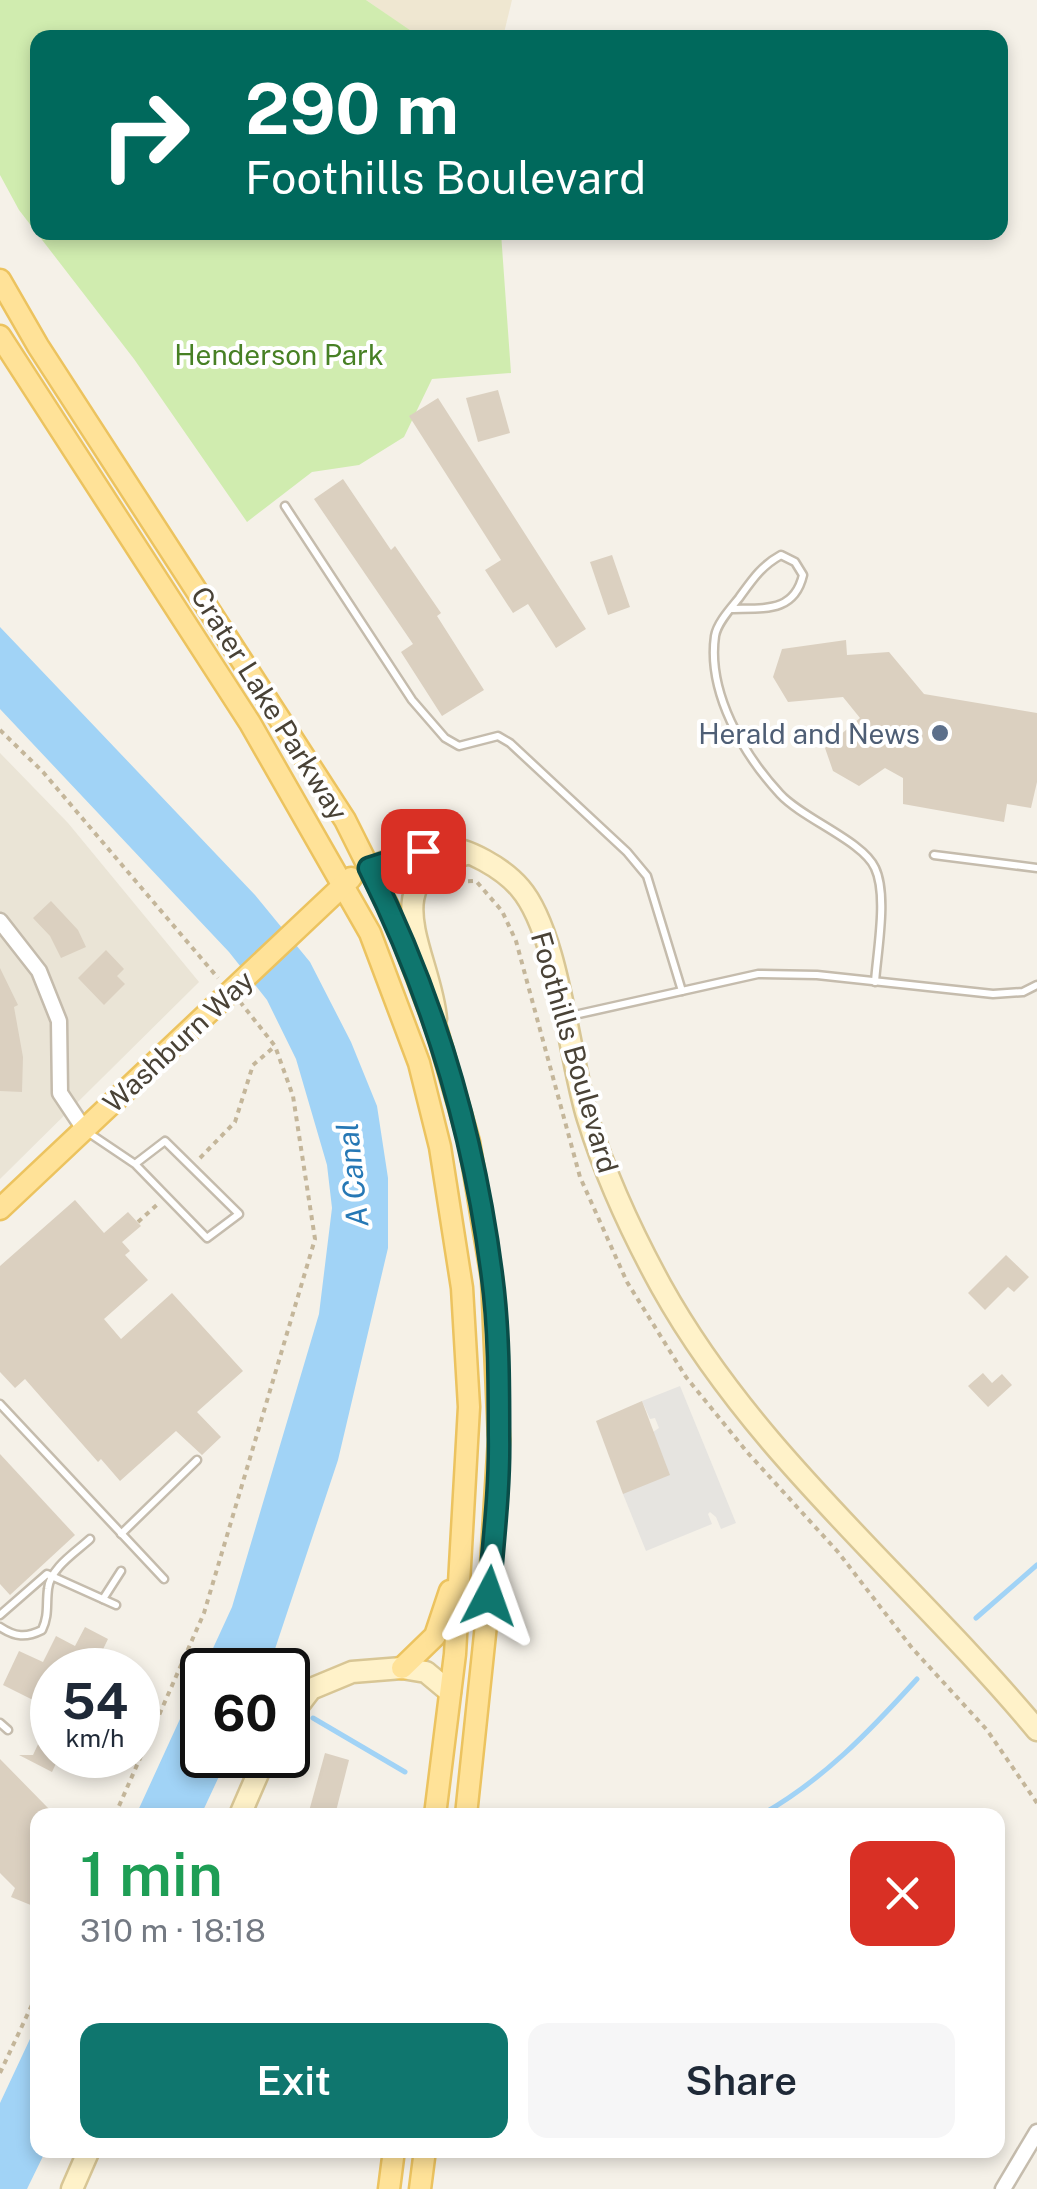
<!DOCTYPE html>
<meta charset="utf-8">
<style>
body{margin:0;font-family:"Public Sans",sans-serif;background:#f6f6f7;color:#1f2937;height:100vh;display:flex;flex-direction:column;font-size:38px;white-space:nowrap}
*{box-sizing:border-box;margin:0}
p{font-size:32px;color:#747a83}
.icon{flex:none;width:55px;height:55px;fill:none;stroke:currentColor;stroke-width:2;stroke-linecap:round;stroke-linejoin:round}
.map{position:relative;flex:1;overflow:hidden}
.drawer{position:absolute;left:30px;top:1808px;width:975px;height:350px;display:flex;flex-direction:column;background:#fff;border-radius:20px;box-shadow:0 5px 15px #0003}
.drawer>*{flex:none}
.top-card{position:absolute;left:30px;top:30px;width:978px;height:210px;border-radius:20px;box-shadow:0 5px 15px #0003;background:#00695c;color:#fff;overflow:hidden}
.speed{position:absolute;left:30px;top:1648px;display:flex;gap:20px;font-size:50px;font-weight:700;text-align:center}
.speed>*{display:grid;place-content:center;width:130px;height:130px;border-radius:50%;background:#fff;box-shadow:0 5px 15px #0003;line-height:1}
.speed small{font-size:25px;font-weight:400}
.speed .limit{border:5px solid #111;border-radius:15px;background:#fff;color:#111}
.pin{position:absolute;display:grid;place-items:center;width:85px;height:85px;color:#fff;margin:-42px;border-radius:20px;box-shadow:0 5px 15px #0006}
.me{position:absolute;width:110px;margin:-55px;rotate:4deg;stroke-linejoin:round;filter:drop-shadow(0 0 8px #0008)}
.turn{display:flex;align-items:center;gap:35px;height:210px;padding:0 50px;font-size:45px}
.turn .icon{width:130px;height:130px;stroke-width:2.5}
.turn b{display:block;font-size:70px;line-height:85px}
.round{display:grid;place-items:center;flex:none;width:105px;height:105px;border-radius:20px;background:#f6f6f7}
.headline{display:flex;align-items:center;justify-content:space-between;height:170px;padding:0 50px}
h1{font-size:60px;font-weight:600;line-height:75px;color:#1e9e55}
.cta{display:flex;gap:20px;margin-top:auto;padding:20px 50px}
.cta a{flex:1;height:115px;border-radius:20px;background:#0f766e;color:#fff;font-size:40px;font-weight:600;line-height:115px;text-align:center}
.cta a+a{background:#f6f6f7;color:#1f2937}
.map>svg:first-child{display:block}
.residential{fill:#eae4d6}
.education{fill:#efe7d1}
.green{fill:#d0ecaf}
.parking{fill:#e6e4e0}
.water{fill:#a1d3f6}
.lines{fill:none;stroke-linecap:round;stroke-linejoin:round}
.stream{stroke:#a1d3f6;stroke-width:5}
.building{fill:#dbd0c0}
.lane-casing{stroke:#c5bcad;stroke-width:11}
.street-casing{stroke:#c5bcad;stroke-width:19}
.secondary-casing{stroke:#d8c695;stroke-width:25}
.primary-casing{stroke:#ecc35f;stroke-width:25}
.path{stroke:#c4b69a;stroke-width:4;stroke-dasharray:5 5;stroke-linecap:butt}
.lane{stroke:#fff;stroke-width:6}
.street{stroke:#fff;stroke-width:14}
.secondary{stroke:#fff2c9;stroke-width:20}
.primary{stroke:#ffe298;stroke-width:20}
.route-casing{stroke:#0a4d48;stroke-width:25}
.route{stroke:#0f766e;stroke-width:18}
.service-dot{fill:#5c6f8a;stroke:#fff;stroke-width:4}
.labels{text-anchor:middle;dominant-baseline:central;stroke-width:8;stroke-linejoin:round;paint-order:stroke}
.park-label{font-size:28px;fill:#478024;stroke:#fff}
.street-label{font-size:28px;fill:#494236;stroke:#fff}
.service-label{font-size:28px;fill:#4e5e75;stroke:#fff;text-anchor:end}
.water-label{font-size:30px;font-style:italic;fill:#2678b5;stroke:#fff}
</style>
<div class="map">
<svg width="1037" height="2189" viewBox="0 0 1037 2189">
<rect width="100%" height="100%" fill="#f5f1e8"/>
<polygon class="residential" points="0,753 68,823 199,982 0,1179"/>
<polygon class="education" points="366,0 512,0 503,37 420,38"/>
<polygon class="green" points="0,0 366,0 420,37 38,38 38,232 501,233 511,373 432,379 404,437 359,465 312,472 247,522 134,359 19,210 0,175"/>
<polygon class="parking" points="680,1386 736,1523 721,1529 716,1517 710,1512 708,1514 712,1524 646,1551 623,1494 653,1432 659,1428 655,1418 650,1419 642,1401"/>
<g class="water">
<polygon points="0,627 255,895 310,962 351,1042 377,1106 388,1178 388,1248 338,1460 268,1670 203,1670 232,1607 319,1314 332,1208 327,1165 296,1059 267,1000 229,952 0,709"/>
<polygon points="202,1671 202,1755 229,1755 201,1815 136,1815"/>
<polygon points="37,2024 38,2150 46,2150 27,2189 0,2189 0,2103"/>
</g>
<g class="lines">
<g class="stream">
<polyline points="976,1618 1037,1565"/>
<polyline points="313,1718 405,1772"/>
<path d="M761 1815C823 1780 869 1732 917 1679"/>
</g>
</g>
<g class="building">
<polygon points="498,390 510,433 478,442 466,398"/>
<polygon points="438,398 586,629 556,648 528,604 513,613 485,570 501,560 409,416"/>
<polygon points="343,479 391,550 395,546 441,613 437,616 484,690 442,716 401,652 413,644 314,499"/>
<polygon points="612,555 630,607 608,615 590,562"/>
<polygon points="846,640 847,655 889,652 924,694 1037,713 1037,782 1031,808 1007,804 1004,822 903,804 903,778 885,768 859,786 833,771 825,748 860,718 843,697 788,702 773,677 782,649"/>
<polygon points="51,901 78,930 86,947 61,958 50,936 33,918"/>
<polygon points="106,950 124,969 117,976 125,984 104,1005 78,978"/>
<polygon points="0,968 18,1005 14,1007 23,1057 22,1092 0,1091"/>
<polygon points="75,1200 104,1233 128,1212 141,1226 122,1242 130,1251 125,1255 148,1280 104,1319 121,1339 172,1293 243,1371 197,1412 221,1437 202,1455 176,1431 120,1481 101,1459 98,1462 25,1379 15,1388 0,1372 0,1266"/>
<polygon points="1006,1255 1029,1277 1014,1292 1008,1287 985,1310 968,1293"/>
<polygon points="983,1373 992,1383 1002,1374 1012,1385 988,1407 968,1386"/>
<polygon points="642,1401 670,1475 623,1494 596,1421"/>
<polygon points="0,1454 75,1535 10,1595 0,1584"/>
<polygon points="85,1627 108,1639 93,1670 52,1670 52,1755 60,1755 52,1772 19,1755 33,1755 50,1719 33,1711 37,1702 3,1685 19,1651 43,1662 56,1636 75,1646"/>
<polygon points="325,1753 349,1760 335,1815 308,1815"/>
<polygon points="0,1759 49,1809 38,1815 38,1908 11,1897 15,1888 0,1873"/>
</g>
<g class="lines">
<defs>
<g id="lane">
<polyline points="285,506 412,700 445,738 459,746 498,736 510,743 627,852 647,876 682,991"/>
<path d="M731 609C764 608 794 613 803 575L795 562 781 555C761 566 752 580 739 598 731 608 717 623 715 636 707 692 743 754 780 794 803 819 863 841 875 868 888 895 877 952 875 982"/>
<polyline points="934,855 1037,868"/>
<polyline points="570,1016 758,974 817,975 993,994 1023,992 1037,985"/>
<polyline points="86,1131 135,1164 207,1238 239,1214 165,1141 135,1164"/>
<polyline points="0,1404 164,1579"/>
<polyline points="121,1534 197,1460"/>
<polyline points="103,1599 121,1571"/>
<polyline points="0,1615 47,1574 116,1605"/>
<path d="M0 1627C15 1637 26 1638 42 1630 49 1615 46 1605 48 1589 50 1568 76 1552 90 1539"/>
<polyline points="0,1723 8,1730"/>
</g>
<g id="street">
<polyline points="0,921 39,971 59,1021 60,1093 84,1129"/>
<polyline points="1003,2189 1037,2132"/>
</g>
<g id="secondary">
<path d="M369 868C391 860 418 847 442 847 467 847 504 869 520 888 559 933 569 1059 588 1119 606 1177 632 1233 661 1286 756 1457 913 1581 1037 1730"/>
<path d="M436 1019C431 955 370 878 466 854"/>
<polyline points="288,1719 311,1689 352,1672 402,1668 426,1672 450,1692"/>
<polyline points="240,1815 266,1755"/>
<polyline points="72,2189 89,2150"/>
</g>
<g id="primary">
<polyline points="0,280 38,346 345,820 397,924 437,1031 469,1142 492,1279 499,1439 489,1596 466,1815"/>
<polyline points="0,336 250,723 370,933 419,1063 440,1147 462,1288 469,1407 455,1654 435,1815"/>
<polyline points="0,1209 351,878"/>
<polyline points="402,1668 435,1636 450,1591"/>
<polyline points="389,2189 394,2150"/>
<polyline points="420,2189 425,2150"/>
</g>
</defs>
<use href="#lane" class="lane-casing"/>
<use href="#street" class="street-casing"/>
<use href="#secondary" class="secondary-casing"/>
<use href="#primary" class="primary-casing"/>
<g class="path">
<polyline points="0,730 43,772 218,978"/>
<polyline points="448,882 476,881 502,911 516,941 580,1177 627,1282 686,1377 747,1452 838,1552 912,1648 987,1730 1037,1803"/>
<polyline points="200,1158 235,1122 253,1065 275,1046"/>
<polyline points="138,1222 160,1202"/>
<polyline points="115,1815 204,1613 315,1239 293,1096 275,1046 241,1003"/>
<polyline points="0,2073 38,1992"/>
</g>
<use href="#lane" class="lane"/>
<use href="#street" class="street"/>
<use href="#secondary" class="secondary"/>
<use href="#primary" class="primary"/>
</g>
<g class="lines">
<defs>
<path id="route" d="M423 851 369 868C433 996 474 1134 492 1276 499 1328 499 1384 499 1436 500 1489 493 1544 489 1596"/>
</defs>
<use href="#route" class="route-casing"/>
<use href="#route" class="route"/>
</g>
<circle class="service-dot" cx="940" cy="733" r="10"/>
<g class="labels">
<g class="park-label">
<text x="279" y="354">Henderson Park</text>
</g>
<g class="street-label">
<text transform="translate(270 703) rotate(58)">Crater Lake Parkway</text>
<text transform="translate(178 1041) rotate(-43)">Washburn Way</text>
<text transform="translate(575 1052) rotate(74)">Foothills Boulevard</text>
</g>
<g class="service-label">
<text x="920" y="733">Herald and News</text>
</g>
<g class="water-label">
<text transform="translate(352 1175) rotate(-96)">A Canal</text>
</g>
</g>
</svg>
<div class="speed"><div>54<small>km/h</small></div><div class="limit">60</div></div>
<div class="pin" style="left:423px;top:851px;background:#d93025"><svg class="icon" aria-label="arrive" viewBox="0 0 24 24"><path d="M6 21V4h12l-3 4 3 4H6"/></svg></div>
<svg class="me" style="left:489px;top:1596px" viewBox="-20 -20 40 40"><path d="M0-17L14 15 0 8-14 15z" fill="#0f766e" stroke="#fff" stroke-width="4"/></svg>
<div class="top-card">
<div class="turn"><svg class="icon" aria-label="right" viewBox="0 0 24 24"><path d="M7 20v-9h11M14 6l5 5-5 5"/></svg><div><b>290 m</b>Foothills Boulevard</div></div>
</div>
<section class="drawer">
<div class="headline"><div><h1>1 min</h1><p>310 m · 18:18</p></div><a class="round" style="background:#d93025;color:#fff"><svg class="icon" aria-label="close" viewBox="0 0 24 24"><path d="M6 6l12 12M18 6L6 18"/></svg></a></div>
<div class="cta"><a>Exit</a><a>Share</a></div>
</section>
</div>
